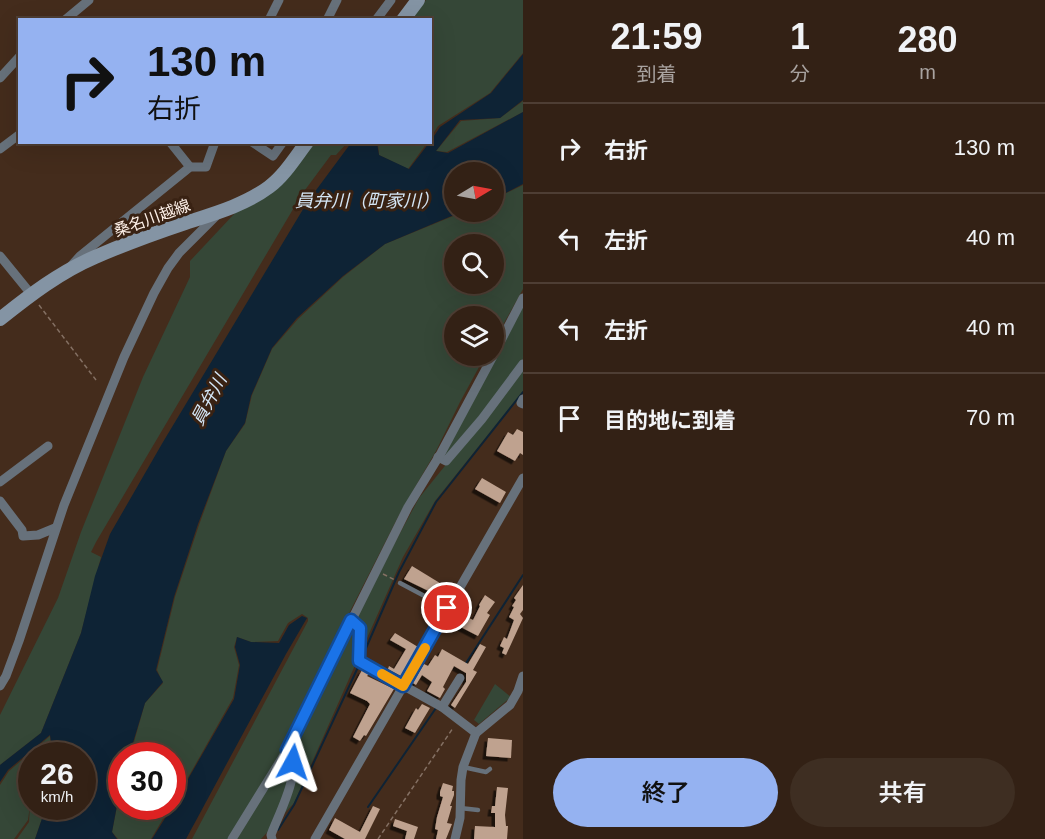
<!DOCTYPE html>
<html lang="ja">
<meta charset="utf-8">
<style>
body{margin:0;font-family:Helvetica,"Noto Sans JP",sans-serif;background:#3e2e22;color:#f1f3f6;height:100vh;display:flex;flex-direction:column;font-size:22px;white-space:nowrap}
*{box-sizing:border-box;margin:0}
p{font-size:20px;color:#a9a3a0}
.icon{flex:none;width:33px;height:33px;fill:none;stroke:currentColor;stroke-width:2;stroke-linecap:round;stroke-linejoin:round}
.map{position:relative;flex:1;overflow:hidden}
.sheet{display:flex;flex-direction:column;background:#332115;width:522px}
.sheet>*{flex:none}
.guide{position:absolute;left:18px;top:18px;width:414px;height:126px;border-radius:0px;box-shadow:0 6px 24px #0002,0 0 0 2px #4e3e34;background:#95b2f1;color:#111;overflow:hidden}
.needle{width:39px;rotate:80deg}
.fabs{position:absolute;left:444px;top:162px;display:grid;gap:12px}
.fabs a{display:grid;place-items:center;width:60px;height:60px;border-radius:50%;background:#332115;box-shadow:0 6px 24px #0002,0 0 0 2px #4e3e34;font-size:30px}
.speed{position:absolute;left:18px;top:742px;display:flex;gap:12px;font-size:30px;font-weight:700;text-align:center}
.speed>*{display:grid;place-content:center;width:78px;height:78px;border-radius:50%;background:#332115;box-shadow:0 6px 24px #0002,0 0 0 2px #4e3e34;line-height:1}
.speed small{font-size:15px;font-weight:400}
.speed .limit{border:9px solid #d22;background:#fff;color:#111}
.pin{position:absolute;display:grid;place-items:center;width:51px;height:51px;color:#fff;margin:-26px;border:3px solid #fff;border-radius:50%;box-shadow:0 2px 6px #0007}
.me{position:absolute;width:66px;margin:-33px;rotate:5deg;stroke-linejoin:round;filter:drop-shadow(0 0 4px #0008)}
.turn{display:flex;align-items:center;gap:21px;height:126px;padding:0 30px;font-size:27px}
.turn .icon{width:78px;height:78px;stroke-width:2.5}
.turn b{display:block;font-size:42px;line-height:51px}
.eta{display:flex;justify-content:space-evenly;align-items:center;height:102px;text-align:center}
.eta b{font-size:36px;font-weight:600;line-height:42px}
.action{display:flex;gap:12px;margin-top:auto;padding:12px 30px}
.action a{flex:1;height:69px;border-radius:36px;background:#95b2f1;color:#111;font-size:24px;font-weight:600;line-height:69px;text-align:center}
.action a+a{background:#3e2e22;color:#f1f3f6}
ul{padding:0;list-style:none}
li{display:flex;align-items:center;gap:18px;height:90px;padding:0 30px;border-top:2px solid #4e3e34}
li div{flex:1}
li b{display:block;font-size:22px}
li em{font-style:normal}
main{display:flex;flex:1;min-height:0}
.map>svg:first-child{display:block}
.green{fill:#354737;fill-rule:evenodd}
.water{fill:#0e2335}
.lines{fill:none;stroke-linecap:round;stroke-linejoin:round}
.stream{stroke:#0e2335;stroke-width:2}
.building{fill:#bfa28f;filter:url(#shadow)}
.path{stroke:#847063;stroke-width:1.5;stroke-dasharray:4.5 3;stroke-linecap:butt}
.lane{stroke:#67717b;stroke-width:4.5}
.street{stroke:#67717b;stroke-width:9}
.secondary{stroke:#8494a4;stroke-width:14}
.route-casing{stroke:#114b97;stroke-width:15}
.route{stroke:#1a73e8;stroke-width:10}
.slow{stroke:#f59e0b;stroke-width:10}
.labels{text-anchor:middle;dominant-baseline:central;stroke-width:6;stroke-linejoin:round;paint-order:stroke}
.street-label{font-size:16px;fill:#fdf0e8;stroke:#392213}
.water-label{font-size:18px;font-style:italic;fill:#d4e6f6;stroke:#392213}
</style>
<main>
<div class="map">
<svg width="523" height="839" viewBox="0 0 523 839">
<defs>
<filter id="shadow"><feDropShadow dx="-3.5" dy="3.5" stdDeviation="0" flood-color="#0009"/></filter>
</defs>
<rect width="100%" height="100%" fill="#442c1c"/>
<g class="green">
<polygon points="426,0 523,0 523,53 490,93 438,126 431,137 430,20 411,20"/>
<polygon points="523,101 523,112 447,152 436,151 461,121 500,118"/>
<polygon points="315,143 347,143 336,155 331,155 302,194 96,542 91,552 101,557 81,633 41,733 0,765 0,715 58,598 81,532 143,377 190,277 190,261 235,213 268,193 288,177"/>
<polygon points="378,143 427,143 408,169 379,155"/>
<path d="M523 185V289L494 341V316H454V356H485L460 402 436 451 399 515 339 633 345 635 419 498 523 369V391L435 501 403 557 294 803 261 839H192L308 621V618L302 614 288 623 278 641 251 642 237 637 234 647 239 665 233 698 173 804 172 756H130L145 703 163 683 157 670 175 597 199 525 226 451 245 424 252 395 272 349 298 319 343 277 385 244 463 212H494V199ZM454 244H494V284H454Z"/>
<polygon points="523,305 523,359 489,406 446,459 441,457"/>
<polygon points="495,684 511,697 479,724 474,720"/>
<polygon points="50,736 52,756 32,756 32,807 46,807 35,839 17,839 29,822 30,805 28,820 14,839 0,839 0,785 9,771"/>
<polygon points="121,786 122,807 170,807 151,839 118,839 112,832"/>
</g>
<g class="water">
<polygon points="523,54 523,100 500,118 460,120 436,151 448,153 523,112 523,184 494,199 494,172 454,172 454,212 461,212 385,244 343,276 297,318 272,348 251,396 245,423 226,451 198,524 174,597 156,670 163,682 145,703 129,756 122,756 121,784 112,832 117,839 35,839 46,807 82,807 82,756 53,756 50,735 8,770 0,782 0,765 41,733 81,633 95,576 110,534 163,442 308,201 351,143 377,143 379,155 409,169 429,143 430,142 440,127 491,93"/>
<polygon points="302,616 307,618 286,654 186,839 152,839 172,807 234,699 240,665 235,647 237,637 251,642 279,643 289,625"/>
</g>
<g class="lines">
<g class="stream">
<polyline points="363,655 399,572 436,502 523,392"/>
<polyline points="466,663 523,575"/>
<polyline points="368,807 436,708"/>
<polyline points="278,830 294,805 359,665"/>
</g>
</g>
<g class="building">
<polygon points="517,429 523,432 523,455 520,453 515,461 497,451 508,432 513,435"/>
<polygon points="482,478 506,492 500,503 475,489"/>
<polygon points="412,566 448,588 443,598 404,579"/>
<polygon points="523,585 523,610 520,614 523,618 506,655 502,653 504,648 500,646 504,637 507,639 514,620 509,617 514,607 512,606 516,600 514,598"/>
<polygon points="485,595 495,602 487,613 490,615 478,636 453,623 459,613 473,620 480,606 479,605"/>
<polygon points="395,633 418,647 401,676 388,669 389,666 394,669 406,649 390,640"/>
<polygon points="480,644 486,647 473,670 477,672 455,708 451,705 466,682 466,673 454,666 443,687 445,689 440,698 427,691 432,682 422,675 416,685 413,683 424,664 428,666 435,655 438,657 442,649 468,664"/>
<polygon points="362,670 369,674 367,676 394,689 366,736 364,735 360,741 353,737 370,704 367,701 350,693"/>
<polygon points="422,704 430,708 415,733 405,728 416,708 418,710"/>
<polygon points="488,738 512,740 511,758 486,756"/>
<polygon points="443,783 453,786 452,791 454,791 454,795 450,806 452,806 447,823 452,824 446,839 436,839 438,830 435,829 437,817 443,797 440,796 440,792"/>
<polygon points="497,787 508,788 505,815 506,826 508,826 507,839 474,839 475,826 495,827 495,813 491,813 492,806 495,806"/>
<polygon points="373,806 380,809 365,839 345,839 329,830 335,818 360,832"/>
<polygon points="395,819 418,827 414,839 405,839 407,831 393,826"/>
</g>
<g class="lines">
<g class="path">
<polyline points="39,305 96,380"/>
<polyline points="383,574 395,580"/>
<polyline points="378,839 453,728"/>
</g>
<g class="lane">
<polyline points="400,583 447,608"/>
<polyline points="463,767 486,772 490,769"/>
<polyline points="460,808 478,810"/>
</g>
<g class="street">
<polyline points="65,20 89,0"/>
<polyline points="269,20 279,0"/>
<polyline points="327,20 337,0"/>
<polyline points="376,20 391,0"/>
<polyline points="0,78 20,56"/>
<polyline points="170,142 190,167"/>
<polyline points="252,142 273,156 283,142"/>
<polyline points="0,149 20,134"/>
<polyline points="0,256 31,294"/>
<polyline points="71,266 80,256 190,167 206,167 215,142"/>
<polyline points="494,354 523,298"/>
<polyline points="523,399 521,403 523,404"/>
<polyline points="438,457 446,461 482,419 523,364"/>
<polyline points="0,482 48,446"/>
<polyline points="0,501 22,530 23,536 38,535 55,528"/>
<polyline points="351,620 360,628 359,661 442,707 476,733"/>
<polyline points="0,686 6,676 19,641 64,505 124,357 154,293 168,268 179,253 218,214"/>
<polyline points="442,707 460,678"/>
<polyline points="232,839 287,750 408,507 441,453 493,356"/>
<path d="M272 839 271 835C278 815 305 767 287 750"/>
<polyline points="315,839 523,478"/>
<polyline points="455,839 460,818 461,780 463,767 476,733 510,705 518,691 523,676"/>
</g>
<g class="secondary">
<polyline points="403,20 418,0"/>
<path d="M0 319C30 295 60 272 95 257 125 244 155 233 185 223 213 214 245 205 269 187 284 176 295 158 307 142"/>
</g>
</g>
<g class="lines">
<defs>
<polyline id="route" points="293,762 291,754 287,750 351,620 360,628 359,661 403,686 447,608"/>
</defs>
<use href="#route" class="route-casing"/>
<use href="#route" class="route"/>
<polyline class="slow" points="382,674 403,686 425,648"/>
</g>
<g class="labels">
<g class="street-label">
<text transform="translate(152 218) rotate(-20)">桑名川越線</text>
</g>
<g class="water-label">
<text x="367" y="201">員弁川（町家川）</text>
<text transform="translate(209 400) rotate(-62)">員弁川</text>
</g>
</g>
</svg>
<div class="fabs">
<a><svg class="needle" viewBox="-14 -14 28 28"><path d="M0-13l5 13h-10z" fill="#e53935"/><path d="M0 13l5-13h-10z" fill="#a9a3a0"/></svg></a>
<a><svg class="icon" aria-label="search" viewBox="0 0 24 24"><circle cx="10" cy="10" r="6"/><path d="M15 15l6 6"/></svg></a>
<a><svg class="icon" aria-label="layers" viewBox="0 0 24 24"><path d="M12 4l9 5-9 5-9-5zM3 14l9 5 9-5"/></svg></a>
</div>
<div class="speed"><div>26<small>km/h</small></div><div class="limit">30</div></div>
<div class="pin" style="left:447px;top:608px;background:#d93025"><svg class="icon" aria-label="arrive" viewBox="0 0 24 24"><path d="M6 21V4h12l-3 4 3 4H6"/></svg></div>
<svg class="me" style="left:293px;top:762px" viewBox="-20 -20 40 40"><path d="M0-17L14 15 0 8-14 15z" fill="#1a73e8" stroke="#fff" stroke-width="4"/></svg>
<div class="guide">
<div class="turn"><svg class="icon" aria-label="right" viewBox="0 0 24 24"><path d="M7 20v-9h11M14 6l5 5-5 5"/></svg><div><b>130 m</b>右折</div></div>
</div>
</div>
<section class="sheet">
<div class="eta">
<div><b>21:59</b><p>到着</p></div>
<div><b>1</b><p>分</p></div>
<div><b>280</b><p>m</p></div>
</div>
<ul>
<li><svg class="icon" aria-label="right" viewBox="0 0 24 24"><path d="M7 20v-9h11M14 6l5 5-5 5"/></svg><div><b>右折</b></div><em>130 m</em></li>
<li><svg class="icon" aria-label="left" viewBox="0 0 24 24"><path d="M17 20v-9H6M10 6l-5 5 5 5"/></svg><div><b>左折</b></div><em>40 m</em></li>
<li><svg class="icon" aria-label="left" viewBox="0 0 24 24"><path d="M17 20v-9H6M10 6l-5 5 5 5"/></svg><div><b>左折</b></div><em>40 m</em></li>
<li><svg class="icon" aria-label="arrive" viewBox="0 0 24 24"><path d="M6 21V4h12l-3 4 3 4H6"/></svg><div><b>目的地に到着</b></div><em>70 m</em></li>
</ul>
<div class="action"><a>終了</a><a>共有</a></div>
</section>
</main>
